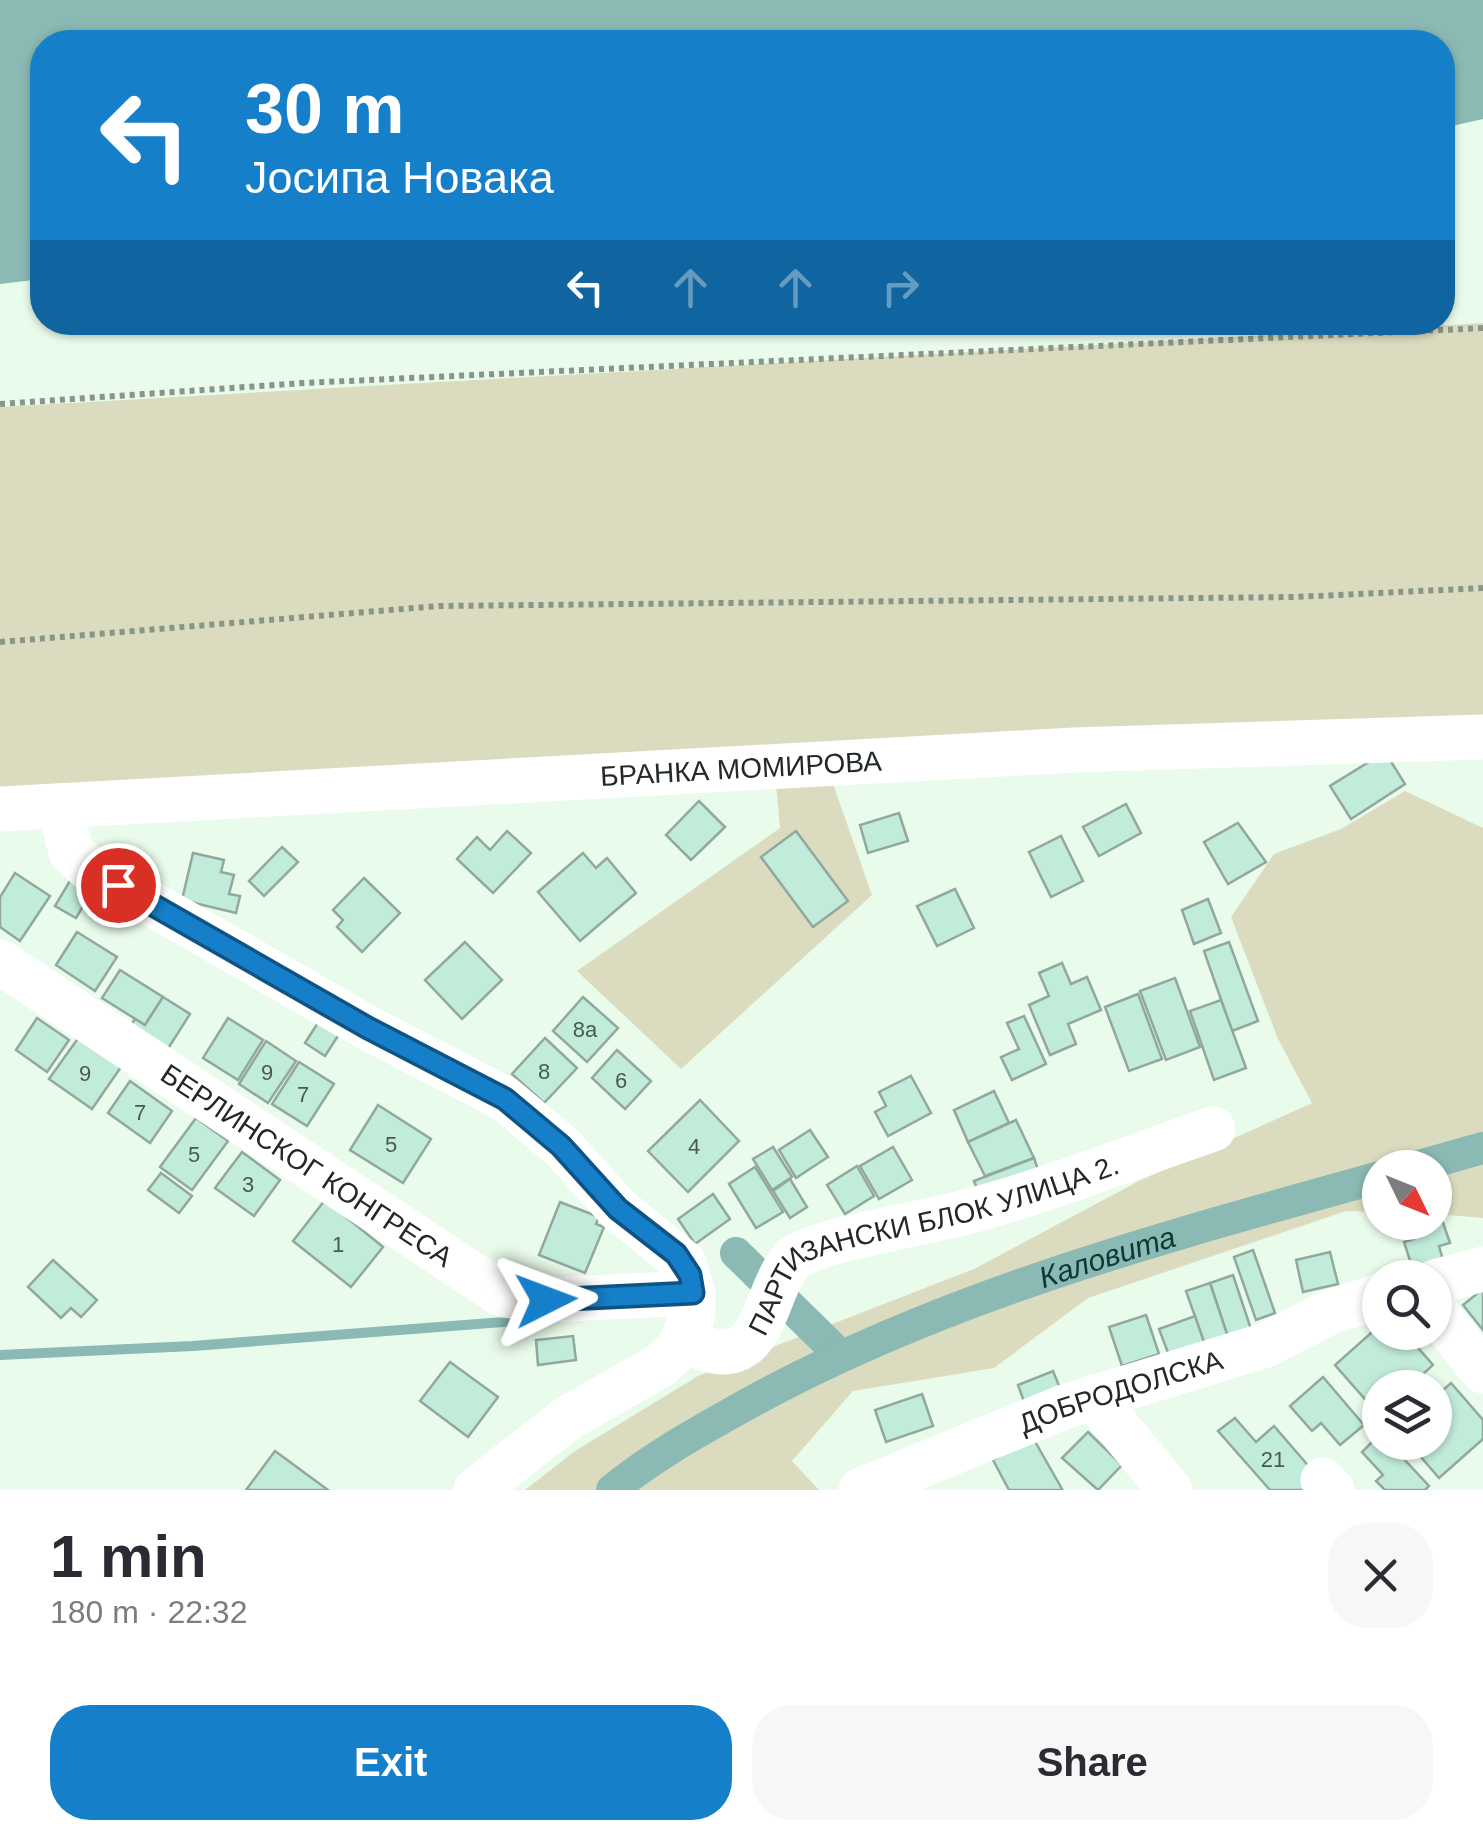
<!DOCTYPE html>
<meta charset="utf-8">
<style>
body{margin:0;font-family:Arial,sans-serif;background:#f7f7f7;color:#2b2b33;height:100vh;display:flex;flex-direction:column;font-size:38px;white-space:nowrap}
*{box-sizing:border-box;margin:0}
p{font-size:32px;color:#7c7c81}
.icon{flex:none;width:55px;height:55px;fill:none;stroke:currentColor;stroke-width:2;stroke-linecap:round;stroke-linejoin:round}
.map{position:relative;height:1490px;overflow:hidden}
.panel{display:flex;flex-direction:column;background:#fff;flex:1}
.panel>*{flex:none}
.banner{position:absolute;left:30px;top:30px;width:1425px;height:305px;border-radius:40px;box-shadow:0 2px 8px #0004;background:#157fc9;color:#fff;overflow:hidden}
.needle{width:65px;rotate:133deg}
.controls{position:absolute;left:1362px;top:1150px;display:grid;gap:20px}
.controls a{display:grid;place-items:center;width:90px;height:90px;border-radius:50%;background:#fff;box-shadow:0 2px 8px #0004;font-size:50px}
.pin{position:absolute;display:grid;place-items:center;width:85px;height:85px;color:#fff;margin:-42px;border:5px solid #fff;border-radius:50%;box-shadow:0 2px 10px #0007}
.me{position:absolute;width:110px;margin:-55px;rotate:87deg;stroke-linejoin:round;filter:drop-shadow(0 0 8px #0008)}
.turn{display:flex;align-items:center;gap:35px;height:210px;padding:0 50px;font-size:45px}
.turn .icon{width:130px;height:130px;stroke-width:2.5}
.turn b{display:block;font-size:70px;line-height:85px}
.lanes{display:flex;align-items:center;height:95px;padding:0 50px;background:#0003;justify-content:center;gap:50px;direction:ltr}
.lanes .off{opacity:.35}
.round{display:grid;place-items:center;flex:none;width:105px;height:105px;border-radius:40px;background:#f7f7f7}
.overview{display:flex;align-items:center;justify-content:space-between;height:170px;padding:0 50px}
h1{font-size:60px;font-weight:600;line-height:75px}
.button{display:flex;gap:20px;margin-top:auto;padding:20px 50px}
.button a{flex:1;height:115px;border-radius:40px;background:#157fc9;color:#fff;font-size:40px;font-weight:600;line-height:115px;text-align:center}
.button a+a{background:#f7f7f7;color:#2b2b33}
.map>svg:first-child{display:block}
.green{fill:#dbdcbf}
.water{fill:#8bb9b4}
.lines{fill:none;stroke-linecap:round;stroke-linejoin:round}
.stream{stroke:#8bb9b4;stroke-width:10}
.canal{stroke:#8bb9b4;stroke-width:32}
.building{fill:#c2ecda;stroke:#92a89e;stroke-width:2.5}
.path{stroke:#899589;stroke-width:6;stroke-dasharray:5 5;stroke-linecap:butt}
.minor{stroke:#fff;stroke-width:45}
.route-casing{stroke:#0e5383;stroke-width:25}
.route{stroke:#157fc9;stroke-width:18}
.labels{text-anchor:middle;dominant-baseline:central;stroke-width:9;stroke-linejoin:round;paint-order:stroke}
.number-label{font-size:22px;fill:#4b5a51}
.street-label{font-size:28px;fill:#232923;stroke:#fff}
.water-label{font-size:30px;font-style:italic;fill:#0c3835;stroke:#fff}
</style>
<div class="map">
<svg width="1483" height="1490" viewBox="0 0 1483 1490">
<rect width="100%" height="100%" fill="#e9fbea"/>
<g class="green">
<polygon points="1483,323 1483,728 0,811 0,407"/>
<polygon points="831,778 872,895 681,1069 577,971 780,828 776,785"/>
<polygon points="1405,791 1483,828 1483,1218 1435,1214 1435,1168 1380,1168 1380,1212 1346,1211 1088,1298 994,1368 853,1391 792,1461 819,1490 525,1490 575,1451 698,1376 974,1269 1137,1182 1312,1103 1278,1039 1231,917 1274,854 1341,829"/>
</g>
<polygon class="water" points="0,0 1483,0 1483,119 1443,128 1442,42 42,42 42,279 0,284"/>
<g class="lines">
<polyline class="stream" points="0,1355 193,1346 528,1320"/>
<g class="canal">
<polyline points="1412,1168 1483,1148"/>
<polyline points="736,1253 839,1354"/>
<path id="s1" d="M612 1490C656 1454 703 1429 753 1401 949 1294 1165 1237 1380 1177"/>
</g>
</g>
<g class="building">
<polygon points="1385,752 1405,784 1351,819 1330,786"/>
<polygon points="699,801 725,827 691,860 666,835"/>
<polygon points="1126,804 1141,833 1099,856 1083,827"/>
<polygon points="899,813 908,841 868,853 860,825"/>
<polygon points="1238,823 1266,862 1228,884 1204,842"/>
<polygon points="507,831 531,853 493,893 457,859 477,837 490,850"/>
<polygon points="796,831 848,901 813,927 761,857"/>
<polygon points="1061,836 1083,881 1051,897 1029,852"/>
<polygon points="282,847 298,862 264,896 249,881"/>
<polygon points="193,853 224,860 221,872 234,875 229,894 240,896 236,913 182,900"/>
<polygon points="583,853 596,868 607,858 636,893 580,941 538,892"/>
<polygon points="15,873 50,896 20,941 0,927 0,897"/>
<polygon points="74,874 95,886 76,918 55,906"/>
<polygon points="364,878 400,913 362,952 337,927 343,920 333,910"/>
<polygon points="955,889 974,928 937,946 917,906"/>
<polygon points="1208,899 1221,933 1194,944 1182,910"/>
<polygon points="77,932 117,957 95,991 56,965"/>
<polygon points="465,942 502,980 462,1019 425,980"/>
<polygon points="1229,942 1258,1021 1232,1031 1204,951"/>
<polygon points="1062,963 1071,984 1087,977 1101,1010 1068,1024 1076,1044 1050,1055 1029,1005 1049,996 1039,973"/>
<polygon points="120,970 163,997 145,1025 102,998"/>
<polygon points="1175,978 1200,1047 1166,1060 1140,991"/>
<polygon points="1138,994 1162,1059 1129,1071 1105,1007"/>
<polygon points="163,997 190,1014 164,1055 127,1031 135,1019 145,1025"/>
<polygon points="583,997 618,1028 587,1062 553,1031"/>
<polygon points="1221,1000 1246,1068 1214,1080 1190,1011"/>
<polygon points="323,1015 343,1028 325,1056 305,1043"/>
<polygon points="1024,1016 1046,1064 1012,1080 1001,1057 1019,1049 1007,1023"/>
<polygon points="37,1018 69,1040 47,1072 16,1050"/>
<polygon points="228,1018 263,1040 238,1080 203,1058"/>
<polygon points="79,1037 121,1067 92,1109 49,1079"/>
<polygon points="545,1038 577,1068 544,1103 512,1074"/>
<polygon points="266,1041 296,1061 268,1103 239,1084"/>
<polygon points="617,1050 651,1081 625,1109 592,1078"/>
<polygon points="299,1062 334,1084 307,1126 272,1104"/>
<polygon points="911,1076 931,1113 888,1136 875,1112 886,1106 879,1092"/>
<polygon points="130,1081 172,1111 150,1143 108,1113"/>
<polygon points="994,1091 1009,1123 968,1142 954,1110"/>
<polygon points="700,1100 739,1141 688,1192 648,1151"/>
<polygon points="378,1105 431,1139 403,1183 350,1150"/>
<polygon points="196,1118 228,1141 192,1190 160,1167"/>
<polygon points="1016,1120 1034,1158 985,1176 968,1142"/>
<polygon points="810,1130 828,1157 796,1178 779,1150"/>
<polygon points="773,1147 792,1177 772,1190 753,1159"/>
<polygon points="893,1147 912,1180 879,1199 860,1166"/>
<polygon points="242,1152 280,1180 254,1216 215,1188"/>
<polygon points="1034,1158 1042,1181 982,1203 974,1181"/>
<polygon points="857,1166 874,1196 845,1214 827,1185"/>
<polygon points="755,1167 783,1212 756,1228 729,1184"/>
<polygon points="161,1173 192,1196 179,1213 148,1190"/>
<polygon points="790,1179 807,1207 790,1218 773,1191"/>
<polygon points="713,1194 730,1219 695,1244 678,1219"/>
<polygon points="325,1200 383,1247 351,1287 293,1241"/>
<polygon points="560,1202 599,1217 596,1224 604,1227 585,1273 539,1255"/>
<polygon points="1441,1217 1450,1243 1439,1246 1443,1260 1413,1270 1404,1242 1414,1239 1410,1226 1435,1222"/>
<polygon points="1253,1250 1275,1313 1256,1320 1234,1257"/>
<polygon points="1330,1252 1338,1284 1303,1292 1296,1260"/>
<polygon points="53,1260 97,1300 81,1317 71,1308 61,1318 28,1287"/>
<polygon points="1233,1275 1251,1329 1228,1337 1210,1283"/>
<polygon points="1210,1283 1228,1337 1205,1345 1186,1291"/>
<polygon points="1483,1289 1483,1330 1463,1305"/>
<polygon points="1146,1315 1159,1354 1122,1366 1109,1327"/>
<polygon points="1195,1316 1205,1345 1170,1358 1159,1329"/>
<polygon points="1380,1325 1380,1332 1404,1332 1433,1365 1408,1388 1380,1388 1378,1414 1335,1365"/>
<polygon points="573,1336 576,1360 538,1365 536,1340"/>
<polygon points="450,1362 498,1397 468,1437 420,1401"/>
<polygon points="1053,1371 1062,1393 1026,1407 1018,1385"/>
<polygon points="1323,1377 1364,1425 1340,1445 1321,1423 1312,1431 1290,1406"/>
<polygon points="1451,1383 1483,1420 1483,1439 1439,1478 1408,1442 1435,1442 1435,1397"/>
<polygon points="922,1394 933,1426 886,1442 875,1410"/>
<polygon points="1235,1418 1256,1442 1274,1426 1318,1477 1303,1490 1270,1490 1218,1431"/>
<polygon points="1088,1432 1122,1465 1098,1490 1062,1458"/>
<polygon points="1380,1434 1380,1442 1388,1442 1429,1486 1425,1490 1385,1490 1376,1481 1383,1475 1362,1452"/>
<polygon points="1033,1438 1062,1489 1060,1490 1009,1490 993,1460"/>
<polygon points="275,1451 328,1490 246,1490"/>
</g>
<g class="lines">
<g class="path">
<polyline points="0,404 304,383 1483,328"/>
<polyline points="0,642 439,606 1295,597 1483,588"/>
</g>
<g class="minor">
<polyline points="60,808 71,852 86,866 368,1028 505,1099 561,1146 618,1209 684,1263 693,1293 693,1314 679,1348 661,1365 568,1418 476,1490"/>
<path id="s2" d="M0 809 1075 750 1483 737"/>
<path id="s3" d="M0 962 503 1295 546 1300 693 1293"/>
<polyline points="1435,1282 1483,1269"/>
<polyline points="1435,1312 1483,1371"/>
<path id="s4" d="M684 1339C777 1391 758 1270 804 1252 857 1232 919 1225 974 1210 1055 1188 1134 1156 1213 1129"/>
<polyline points="1093,1397 1170,1490"/>
<polyline points="1323,1480 1332,1490"/>
<path id="s5" d="M861 1490 1064 1407 1266 1345 1330 1312 1380 1296"/>
</g>
</g>
<g class="lines">
<defs>
<polyline id="route" points="118,885 368,1028 505,1099 561,1146 618,1209 676,1254 690,1275 693,1293 546,1300"/>
</defs>
<use href="#route" class="route-casing"/>
<use href="#route" class="route"/>
</g>
<g class="labels">
<g class="number-label">
<text x="585" y="1029">8a</text>
<text x="544" y="1071">8</text>
<text x="267" y="1072">9</text>
<text x="85" y="1073">9</text>
<text x="621" y="1080">6</text>
<text x="303" y="1094">7</text>
<text x="140" y="1112">7</text>
<text x="391" y="1144">5</text>
<text x="694" y="1146">4</text>
<text x="194" y="1154">5</text>
<text x="248" y="1184">3</text>
<text x="338" y="1244">1</text>
<text x="1273" y="1459">21</text>
</g>
<g class="street-label">
<text stroke="none"><textPath href="#s2" startOffset="742">БРАНКА МОМИРОВА</textPath></text>
<text stroke="none"><textPath href="#s3" startOffset="368">БЕРЛИНСКОГ КОНГРЕСА</textPath></text>
<text stroke="none"><textPath href="#s4" startOffset="292">ПАРТИЗАНСКИ БЛОК УЛИЦА 2.</textPath></text>
<text stroke="none"><textPath href="#s5" startOffset="278">ДОБРОДОЛСКА</textPath></text>
</g>
<g class="water-label">
<text stroke="none"><textPath href="#s1" startOffset="550">Каловита</textPath></text>
</g>
</g>
</svg>
<div class="controls">
<a><svg class="needle" viewBox="-14 -14 28 28"><path d="M0-13l5 13h-10z" fill="#e53935"/><path d="M0 13l5-13h-10z" fill="#7c7c81"/></svg></a>
<a><svg class="icon" aria-label="search" viewBox="0 0 24 24"><circle cx="10" cy="10" r="6"/><path d="M15 15l6 6"/></svg></a>
<a><svg class="icon" aria-label="layers" viewBox="0 0 24 24"><path d="M12 4l9 5-9 5-9-5zM3 14l9 5 9-5"/></svg></a>
</div>
<div class="pin" style="left:118px;top:885px;background:#d93025"><svg class="icon" aria-label="arrive" viewBox="0 0 24 24"><path d="M6 21V4h12l-3 4 3 4H6"/></svg></div>
<svg class="me" style="left:546px;top:1300px" viewBox="-20 -20 40 40"><path d="M0-17L14 15 0 8-14 15z" fill="#157fc9" stroke="#fff" stroke-width="4"/></svg>
<div class="banner">
<div class="turn"><svg class="icon" aria-label="left" viewBox="0 0 24 24"><path d="M17 20v-9H6M10 6l-5 5 5 5"/></svg><div><b>30 m</b>Јосипа Новака</div></div>
<div class="lanes"><svg class="icon" aria-label="left" viewBox="0 0 24 24"><path d="M17 20v-9H6M10 6l-5 5 5 5"/></svg><svg class="icon off" aria-label="ahead" viewBox="0 0 24 24"><path d="M12 20V5M6 11l6-6 6 6"/></svg><svg class="icon off" aria-label="ahead" viewBox="0 0 24 24"><path d="M12 20V5M6 11l6-6 6 6"/></svg><svg class="icon off" aria-label="right" viewBox="0 0 24 24"><path d="M7 20v-9h11M14 6l5 5-5 5"/></svg></div>
</div>
</div>
<section class="panel">
<div class="overview"><div><h1>1 min</h1><p>180 m · 22:32</p></div><a class="round"><svg class="icon" aria-label="close" viewBox="0 0 24 24"><path d="M6 6l12 12M18 6L6 18"/></svg></a></div>
<div class="button"><a>Exit</a><a>Share</a></div>
</section>
